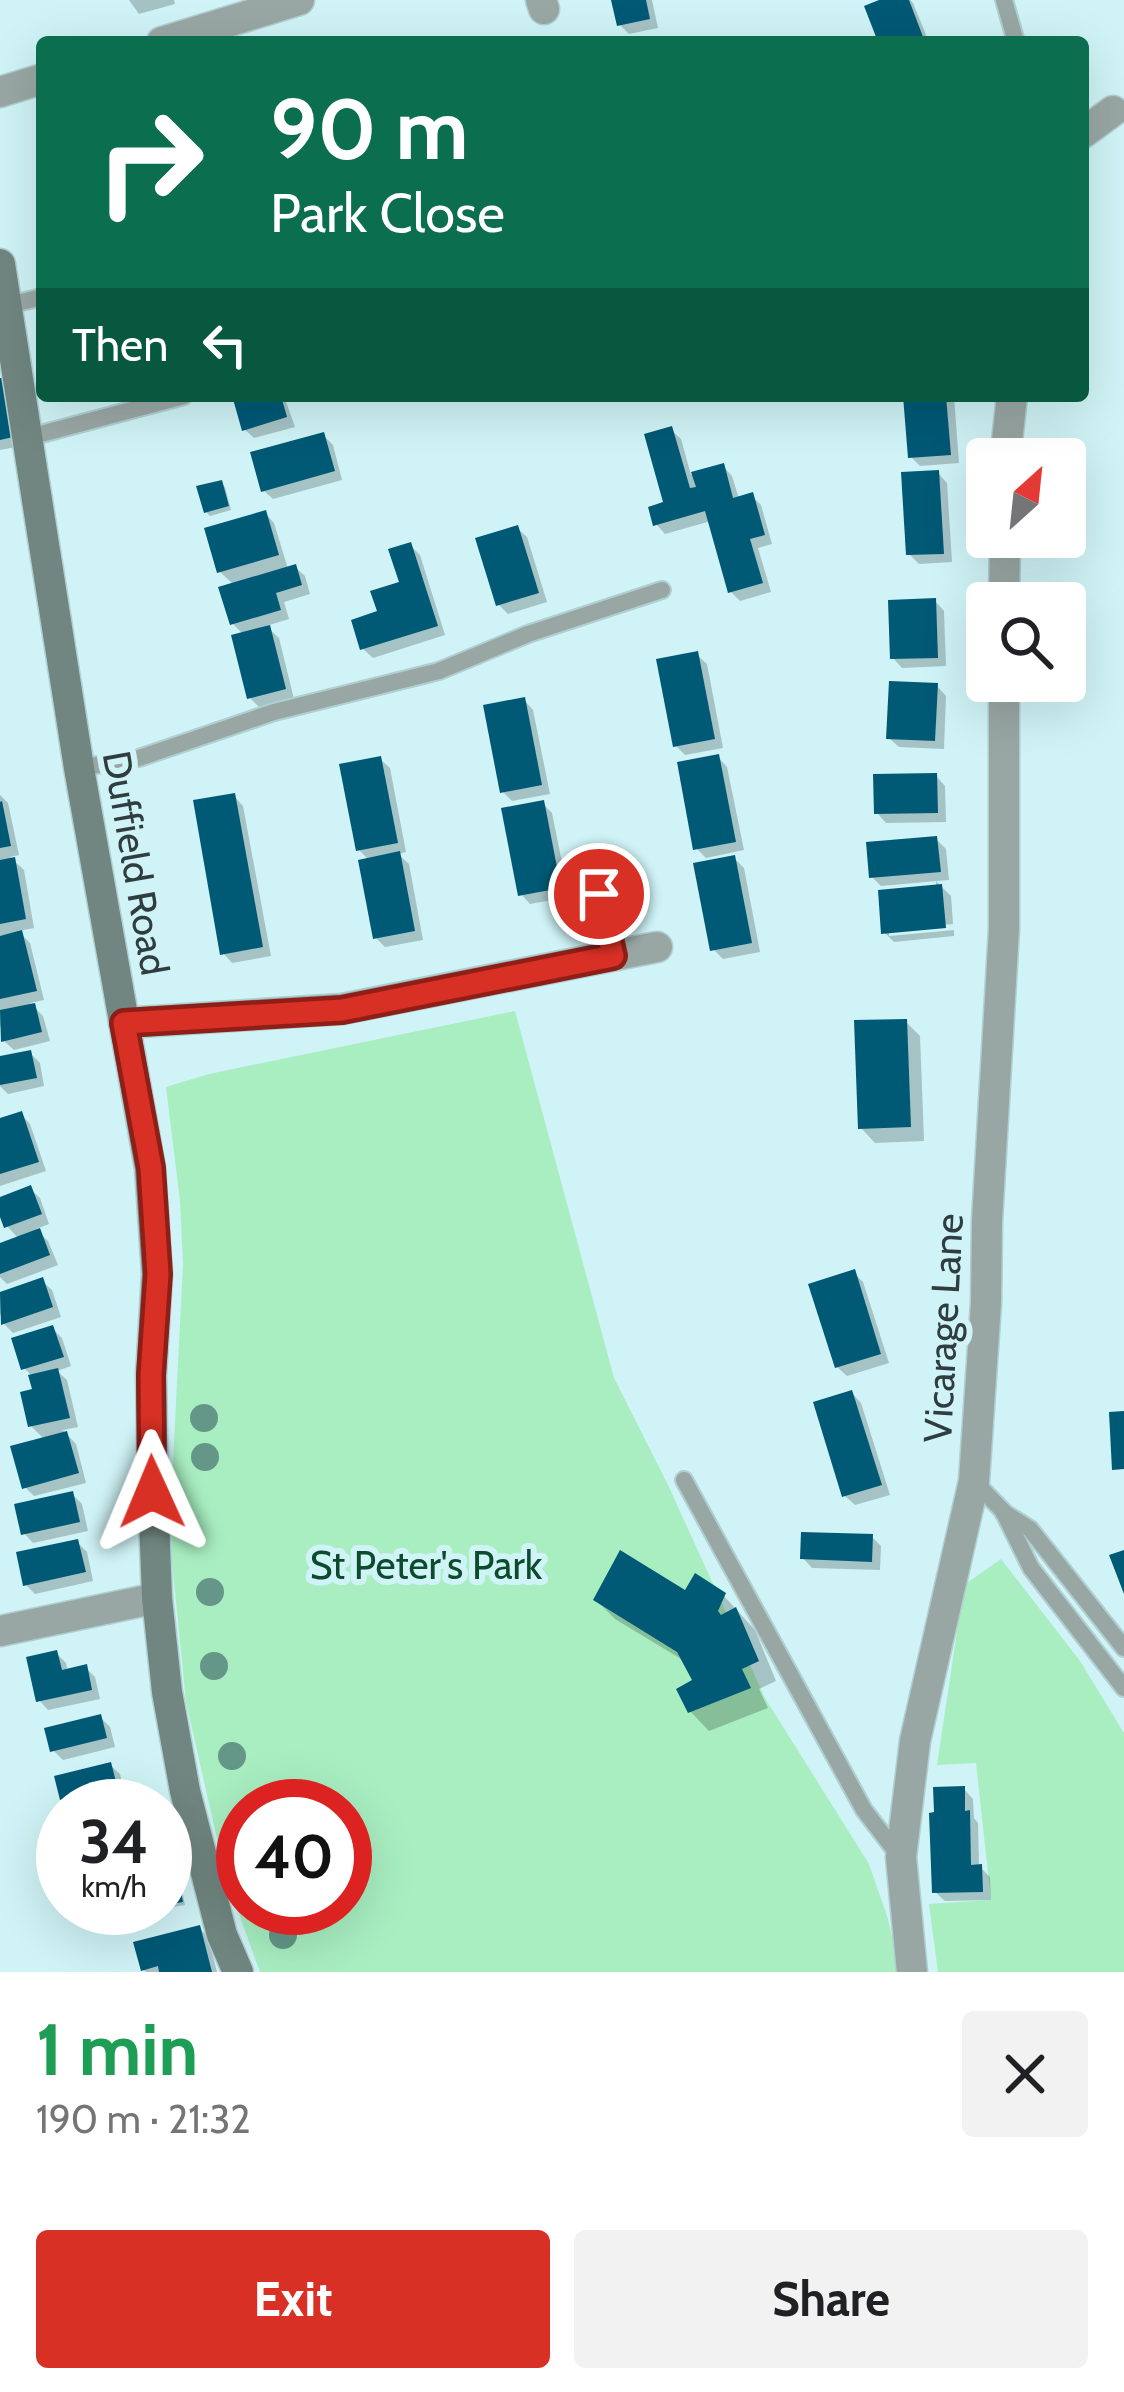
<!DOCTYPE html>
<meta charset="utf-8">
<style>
body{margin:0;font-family:Cabin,sans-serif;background:#f2f2f2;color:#202124;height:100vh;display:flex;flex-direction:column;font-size:45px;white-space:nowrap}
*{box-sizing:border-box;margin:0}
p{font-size:39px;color:#757577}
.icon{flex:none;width:66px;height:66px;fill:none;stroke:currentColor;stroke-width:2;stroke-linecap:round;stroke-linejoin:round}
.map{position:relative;height:1972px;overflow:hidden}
.side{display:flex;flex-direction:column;background:#fff;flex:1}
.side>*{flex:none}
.top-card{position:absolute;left:36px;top:36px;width:1053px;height:366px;border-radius:12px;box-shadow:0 12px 48px #0002;background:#0b6e4f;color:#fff;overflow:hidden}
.needle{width:78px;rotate:27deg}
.fabs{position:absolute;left:966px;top:438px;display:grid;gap:24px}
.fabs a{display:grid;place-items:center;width:120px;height:120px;border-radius:12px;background:#fff;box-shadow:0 12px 48px #0002;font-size:60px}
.speed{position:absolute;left:36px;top:1779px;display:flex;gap:24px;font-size:60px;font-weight:700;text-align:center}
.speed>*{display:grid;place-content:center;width:156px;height:156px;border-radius:50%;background:#fff;box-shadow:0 12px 48px #0002;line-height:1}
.speed small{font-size:30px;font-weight:400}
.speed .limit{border:18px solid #d22;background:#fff;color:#111}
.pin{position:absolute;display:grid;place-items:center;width:102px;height:102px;color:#fff;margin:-51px;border:6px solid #fff;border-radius:50%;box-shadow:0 3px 12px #0007}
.me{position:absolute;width:132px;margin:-66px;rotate:359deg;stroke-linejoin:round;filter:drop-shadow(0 0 9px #0008)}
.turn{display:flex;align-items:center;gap:42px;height:252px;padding:0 36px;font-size:54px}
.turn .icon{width:156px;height:156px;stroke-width:2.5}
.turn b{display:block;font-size:84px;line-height:102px}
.then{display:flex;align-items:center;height:114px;padding:0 36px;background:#0003;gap:24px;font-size:45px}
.round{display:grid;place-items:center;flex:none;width:126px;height:126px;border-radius:12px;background:#f2f2f2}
.head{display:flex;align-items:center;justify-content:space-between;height:204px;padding:0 36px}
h1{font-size:72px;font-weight:800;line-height:90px;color:#1e9e55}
.button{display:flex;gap:24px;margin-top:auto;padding:24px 36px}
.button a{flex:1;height:138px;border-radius:12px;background:#d93025;color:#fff;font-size:48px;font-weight:800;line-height:138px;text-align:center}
.button a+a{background:#f2f2f2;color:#202124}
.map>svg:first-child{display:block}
.green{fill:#a8eec1;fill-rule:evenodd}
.shadow{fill:#0003}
.building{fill:#005975}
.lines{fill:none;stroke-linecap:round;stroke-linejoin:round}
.lane-casing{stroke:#afcfd1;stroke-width:20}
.street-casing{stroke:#afcfd1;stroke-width:33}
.secondary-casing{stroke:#afcfd1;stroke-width:33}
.lane{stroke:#99a7a4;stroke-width:16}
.street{stroke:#99a7a4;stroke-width:30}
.secondary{stroke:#718681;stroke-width:30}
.tree{fill:#649787}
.route-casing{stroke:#8d1f18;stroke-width:30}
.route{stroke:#d93025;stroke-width:21}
.labels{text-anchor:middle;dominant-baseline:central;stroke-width:12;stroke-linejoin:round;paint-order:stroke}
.street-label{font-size:39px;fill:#2f3d3f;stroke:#cff3f6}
.park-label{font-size:39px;fill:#0c4b2c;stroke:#cff3f6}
</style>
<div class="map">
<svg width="1124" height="1972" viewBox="0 0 1124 1972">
<rect width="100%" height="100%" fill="#cff3f6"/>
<g class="green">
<path d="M515 1011 614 1378 668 1485 765 1698 869 1864 888 1919 900 1972H260L226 1878 186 1702 172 1562 171 1503 183 1264 180 1201 166 1087 209 1074ZM243 1806H345V1908H243Z"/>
<polygon points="1001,1559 1080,1661 1124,1733 1124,1972 938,1972 929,1904 991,1900 976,1763 937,1765 964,1585"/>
</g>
<g class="shadow">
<polygon points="129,0 174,0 175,4 139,14"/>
<polygon points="614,0 652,0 658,28 629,34 620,25"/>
<polygon points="887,0 910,0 913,3 929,42 881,42"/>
<polygon points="3,388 12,398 21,446 0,450 0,389"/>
<polygon points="254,396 284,396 295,427 254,438 244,429"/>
<polygon points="906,396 954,396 959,463 920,466 911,457"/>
<polygon points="671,430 681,439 691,475 723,466 732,476 739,499 752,496 761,505 772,544 758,548 771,592 740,601 730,591 711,521 665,534 656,524 666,504"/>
<polygon points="323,435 333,445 342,480 273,499 263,490"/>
<polygon points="938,473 947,483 952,562 919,564 909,554"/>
<polygon points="221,483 225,487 231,510 210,516 206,512"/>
<polygon points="265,513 274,523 288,569 295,567 305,576 310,594 284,602 289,619 266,626 279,638 294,699 259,707 250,698 244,635 232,623 234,585 220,572"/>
<polygon points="517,528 527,537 547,602 508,614 499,605"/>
<polygon points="410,545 420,555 445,635 373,658 363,649 381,613 402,584"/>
<polygon points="935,601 944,611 946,666 902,668 893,658"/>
<polygon points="697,655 707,664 723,748 685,755 675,745"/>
<polygon points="937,686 946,696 944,749 899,747 889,738"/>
<polygon points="524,700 533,710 550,794 512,801 502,791"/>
<polygon points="718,757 727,767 744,850 706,858 696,848"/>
<polygon points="380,759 390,768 406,852 398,854 409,864 423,940 385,947 376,938 369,860 359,850"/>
<polygon points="936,776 945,786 946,822 886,823 877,813"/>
<polygon points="0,795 8,803 19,855 10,857 24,870 34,928 18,931 30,943 44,1000 30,1003 43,1016 50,1041 14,1050 4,1041 0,1024"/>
<polygon points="234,796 243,806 271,956 232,963 223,953"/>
<polygon points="543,804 552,813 569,897 530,904 521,894"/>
<polygon points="936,839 946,849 949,880 936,881 951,896 953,924 889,930 889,936 954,930 954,936 894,942 884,932 936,887 936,881 881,886 872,877"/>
<polygon points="734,858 744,868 760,952 723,959 713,949"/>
<polygon points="906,1022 920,1036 924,1141 875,1143 861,1128"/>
<polygon points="30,1053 40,1063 44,1086 8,1094 0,1086 0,1059"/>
<polygon points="21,1114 30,1124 46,1171 0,1186 0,1121"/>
<polygon points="30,1189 40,1198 49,1224 36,1229 48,1241 58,1265 7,1284 0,1277 0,1246 19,1239 7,1226 0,1200"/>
<polygon points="854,1273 863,1282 889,1363 847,1376 837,1367"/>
<polygon points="42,1281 52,1290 61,1317 13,1333 4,1324 0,1313 0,1295"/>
<polygon points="52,1328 62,1338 71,1366 57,1371 67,1380 78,1427 63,1430 76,1444 86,1483 34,1496 25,1487 45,1440 31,1426 35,1391 32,1376 24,1368"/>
<polygon points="852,1393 861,1403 890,1495 855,1505 845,1496"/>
<polygon points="72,1494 82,1504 88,1531 33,1543 24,1533"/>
<polygon points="872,1537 881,1546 880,1570 812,1568 803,1558"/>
<polygon points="77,1542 87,1552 93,1581 35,1594 26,1585"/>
<polygon points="687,1594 724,1596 755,1630 776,1681 759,1689 768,1708 709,1731 690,1711 696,1681 686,1662 615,1619 596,1600"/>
<polygon points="56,1653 66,1663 68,1672 86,1668 95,1677 100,1699 48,1710 39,1700"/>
<polygon points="100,1717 110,1727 115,1747 63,1760 53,1750"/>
<polygon points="110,1765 120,1774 125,1795 80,1806 70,1806 63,1798"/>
<polygon points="964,1789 973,1799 974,1818 978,1823 979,1866 990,1877 991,1900 945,1901 935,1892"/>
<polygon points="176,1876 180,1880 185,1905 162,1909 165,1908 165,1878"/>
<polygon points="102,1908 154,1908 156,1916 114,1926 105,1917"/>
<polygon points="199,1928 208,1937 217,1972 146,1972 143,1969"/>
</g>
<g class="building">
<polygon points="611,0 646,0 650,19 617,26"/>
<polygon points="879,0 909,0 925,42 878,42 864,6"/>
<polygon points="0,378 2,378 13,437 0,440"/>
<polygon points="243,396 281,396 287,417 242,431 233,399"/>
<polygon points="903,396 946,396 951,455 908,458"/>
<polygon points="672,426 690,488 696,487 691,472 724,463 733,498 753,492 765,535 750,539 763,583 728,593 705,511 653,526 648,507 663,502 644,434"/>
<polygon points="324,432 335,471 261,492 250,452"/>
<polygon points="939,470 944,554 906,555 901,472"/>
<polygon points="222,480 229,506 204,513 196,486"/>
<polygon points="266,510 279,555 217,573 204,528"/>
<polygon points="518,525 539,593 496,606 475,538"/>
<polygon points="411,542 438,626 360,650 351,620 377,611 370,591 399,582 388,549"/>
<polygon points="296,564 302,585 276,593 281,610 230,625 218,587"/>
<polygon points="936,598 938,658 890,659 888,600"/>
<polygon points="270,625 286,689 247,699 231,635"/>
<polygon points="698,651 715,739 673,747 656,659"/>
<polygon points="889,681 938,683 935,741 886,739"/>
<polygon points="525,697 542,785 500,793 483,705"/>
<polygon points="719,754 736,842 693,850 677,762"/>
<polygon points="381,756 398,843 356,851 339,764"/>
<polygon points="937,773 938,813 874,814 873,774"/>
<polygon points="235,793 263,947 220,955 193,800"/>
<polygon points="544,800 561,888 518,896 501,808"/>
<polygon points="2,801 11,846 0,848 0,802"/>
<polygon points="937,836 941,872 869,878 866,842"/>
<polygon points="400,851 415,931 373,939 358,860"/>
<polygon points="735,855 752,943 710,951 693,863"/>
<polygon points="15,857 26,919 0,924 0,860"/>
<polygon points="942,884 946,928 881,934 878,890"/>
<polygon points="22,930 37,991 0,999 0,936"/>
<polygon points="35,1003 42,1032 1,1042 0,1010"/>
<polygon points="907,1019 911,1127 858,1129 854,1020"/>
<polygon points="31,1050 37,1078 0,1085 0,1056"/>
<polygon points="22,1111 39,1162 0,1174 0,1118"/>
<polygon points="31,1185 42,1214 4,1228 0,1217 0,1197"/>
<polygon points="40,1228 50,1255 0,1274 0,1243"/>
<polygon points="855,1269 881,1354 835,1368 808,1284"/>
<polygon points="43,1277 53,1307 1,1325 0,1292"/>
<polygon points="53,1325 64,1357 21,1370 11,1338"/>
<polygon points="58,1368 70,1418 28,1427 20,1392 32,1389 28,1375"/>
<polygon points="852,1390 882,1485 842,1497 813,1402"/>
<polygon points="1124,1411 1124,1469 1112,1470 1109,1412"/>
<polygon points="67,1431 79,1473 22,1489 10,1446"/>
<polygon points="73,1491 80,1522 21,1535 14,1504"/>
<polygon points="801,1532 873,1534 872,1562 800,1559"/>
<polygon points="78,1539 86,1572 23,1586 16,1552"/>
<polygon points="620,1550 685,1590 695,1573 726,1593 718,1611 721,1615 736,1607 759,1661 742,1669 751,1688 688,1713 676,1689 692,1680 677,1652 593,1600"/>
<polygon points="1124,1550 1124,1594 1109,1555"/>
<polygon points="57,1650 62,1670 87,1664 92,1690 36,1702 26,1657"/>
<polygon points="101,1714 107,1738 50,1752 44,1728"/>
<polygon points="111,1762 117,1786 60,1800 54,1776"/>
<polygon points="965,1786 965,1811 970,1810 971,1865 982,1864 983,1892 932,1893 929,1813 934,1812 933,1787"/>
<polygon points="177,1873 183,1902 165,1905 165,1875"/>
<polygon points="200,1925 212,1972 159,1972 158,1966 141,1971 133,1942"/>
</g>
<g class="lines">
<defs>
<g id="lane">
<polyline points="1004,0 1016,42"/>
<polyline points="5,306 42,297"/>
<polyline points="26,438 184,396"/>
<polyline points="79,768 139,758 274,712 439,671 528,634 662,590"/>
<polyline points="684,1480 864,1810 900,1857"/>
<polyline points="974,1481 1003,1511 1031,1568 1124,1688"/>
<polyline points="1003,1512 1030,1529 1124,1648"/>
</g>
<g id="street">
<polyline points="541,0 544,9"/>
<polyline points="162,42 299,0"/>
<polyline points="0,92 42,79"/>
<polyline points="1083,133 1113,111"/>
<polyline points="1005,459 1012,396"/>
<polyline points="1004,603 1005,537"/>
<polyline points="599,894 613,955"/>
<polyline points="124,1023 342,1009 657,947"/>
<polyline points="0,1631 157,1598"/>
<polyline points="912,1972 901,1857 915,1741 974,1481 986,1303 987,1221 1004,929 1004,681"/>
</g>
<polyline id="secondary" points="0,264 79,768 150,1168 157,1274 151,1375 153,1492 157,1598 167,1692 185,1791 222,1935 238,1972"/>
</defs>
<use href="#lane" class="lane-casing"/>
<use href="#street" class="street-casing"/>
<use href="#secondary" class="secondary-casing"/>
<use href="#lane" class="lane"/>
<use href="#street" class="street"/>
<use href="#secondary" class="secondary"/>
</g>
<g class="tree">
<circle cx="204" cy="1418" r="14"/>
<circle cx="205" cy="1457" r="14"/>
<circle cx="210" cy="1592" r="14"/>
<circle cx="214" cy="1666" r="14"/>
<circle cx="232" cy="1756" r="14"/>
<circle cx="283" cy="1935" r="14"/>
</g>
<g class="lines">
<defs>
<polyline id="route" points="152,1492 151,1375 158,1274 151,1168 124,1023 342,1010 613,956 599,894"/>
</defs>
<use href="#route" class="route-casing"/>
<use href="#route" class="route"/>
</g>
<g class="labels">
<g class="street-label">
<text transform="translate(136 863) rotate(80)">Duffield Road</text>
<text transform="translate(943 1328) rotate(-87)">Vicarage Lane</text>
</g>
<g class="park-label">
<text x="426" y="1565">St Peter's Park</text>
</g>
</g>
</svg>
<div class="fabs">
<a><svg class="needle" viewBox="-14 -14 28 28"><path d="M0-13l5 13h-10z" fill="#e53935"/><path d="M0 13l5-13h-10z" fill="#757577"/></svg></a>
<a><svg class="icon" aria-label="search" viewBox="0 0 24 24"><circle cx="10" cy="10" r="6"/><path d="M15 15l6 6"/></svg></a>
</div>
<div class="speed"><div>34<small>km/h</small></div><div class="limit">40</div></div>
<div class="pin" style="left:599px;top:894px;background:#d93025"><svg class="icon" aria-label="arrive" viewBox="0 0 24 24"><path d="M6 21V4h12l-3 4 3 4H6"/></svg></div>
<svg class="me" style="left:152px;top:1492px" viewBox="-20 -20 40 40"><path d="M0-17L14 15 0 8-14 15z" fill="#d93025" stroke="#fff" stroke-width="4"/></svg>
<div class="top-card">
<div class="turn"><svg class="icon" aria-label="right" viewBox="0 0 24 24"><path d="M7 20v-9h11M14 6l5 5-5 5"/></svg><div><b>90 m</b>Park Close</div></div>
<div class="then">Then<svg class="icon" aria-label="left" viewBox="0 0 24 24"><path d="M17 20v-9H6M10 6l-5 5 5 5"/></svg></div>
</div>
</div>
<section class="side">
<div class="head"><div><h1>1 min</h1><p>190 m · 21:32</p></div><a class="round"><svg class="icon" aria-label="close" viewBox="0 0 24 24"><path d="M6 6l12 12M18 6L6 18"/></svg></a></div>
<div class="button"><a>Exit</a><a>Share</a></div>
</section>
